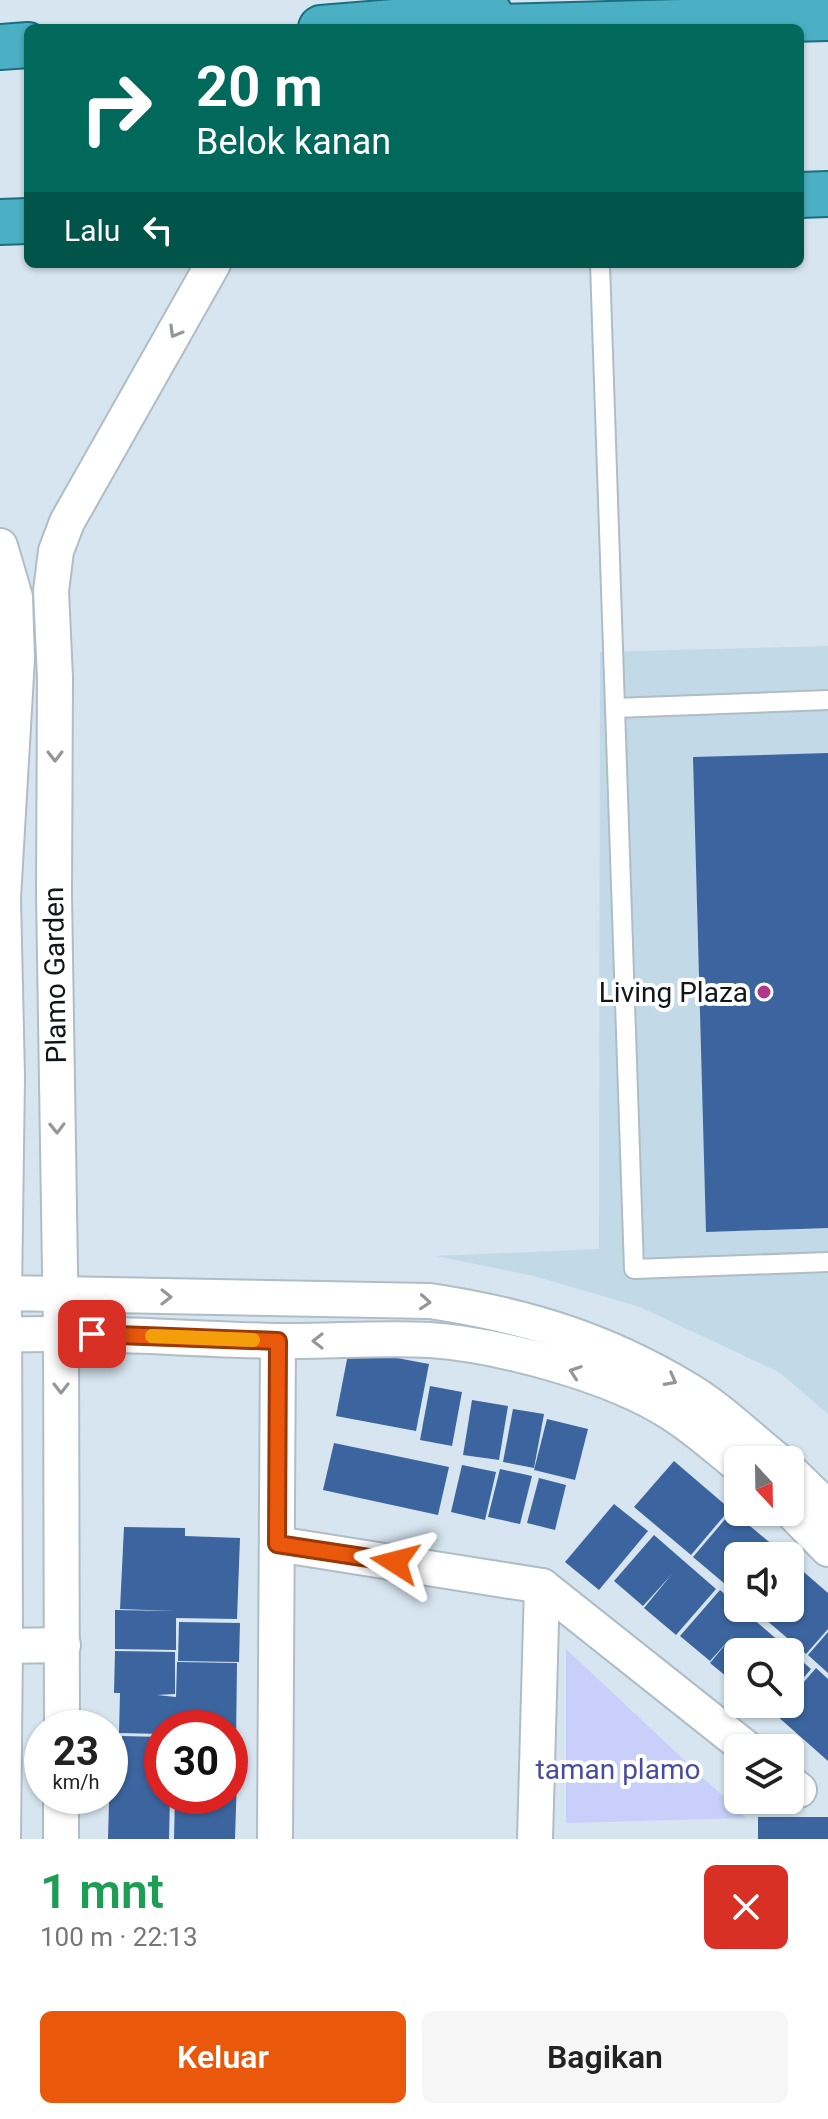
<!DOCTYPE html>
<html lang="id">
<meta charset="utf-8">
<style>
body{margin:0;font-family:Roboto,sans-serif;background:#f6f6f6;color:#222;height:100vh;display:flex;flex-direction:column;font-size:30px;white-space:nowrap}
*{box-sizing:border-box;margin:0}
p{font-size:26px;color:#767676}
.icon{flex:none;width:44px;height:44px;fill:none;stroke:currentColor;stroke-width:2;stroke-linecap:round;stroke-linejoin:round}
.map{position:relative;height:1839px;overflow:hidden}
.drawer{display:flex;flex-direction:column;background:#fff;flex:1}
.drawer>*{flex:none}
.hud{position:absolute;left:24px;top:24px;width:780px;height:244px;border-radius:12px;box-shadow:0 2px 6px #0004;background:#00695c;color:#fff;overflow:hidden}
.needle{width:52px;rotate:158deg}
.tools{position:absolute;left:724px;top:1446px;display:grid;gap:16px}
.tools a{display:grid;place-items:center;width:80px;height:80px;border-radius:12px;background:#fff;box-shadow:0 2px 6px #0004;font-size:40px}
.speed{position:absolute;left:24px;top:1710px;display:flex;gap:16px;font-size:40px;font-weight:700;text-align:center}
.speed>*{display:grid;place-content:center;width:104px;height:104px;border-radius:50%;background:#fff;box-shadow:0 2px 6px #0004;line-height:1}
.speed small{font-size:20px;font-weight:400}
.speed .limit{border:12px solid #d22;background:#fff;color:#111}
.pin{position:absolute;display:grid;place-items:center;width:68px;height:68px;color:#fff;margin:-34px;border-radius:16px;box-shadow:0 4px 12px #0006}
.me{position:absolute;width:88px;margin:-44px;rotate:279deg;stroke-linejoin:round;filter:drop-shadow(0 0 6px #0008)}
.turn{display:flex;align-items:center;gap:28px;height:168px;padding:0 40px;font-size:36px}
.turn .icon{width:104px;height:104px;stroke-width:2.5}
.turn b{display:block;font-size:56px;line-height:68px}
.then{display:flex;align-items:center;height:76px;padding:0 40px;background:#0003;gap:16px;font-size:30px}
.round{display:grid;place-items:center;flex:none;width:84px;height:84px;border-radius:12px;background:#f6f6f6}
.summary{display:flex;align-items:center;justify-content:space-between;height:136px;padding:0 40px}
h1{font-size:48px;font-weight:600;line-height:60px;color:#1e9e55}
.cta{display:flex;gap:16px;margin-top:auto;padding:16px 40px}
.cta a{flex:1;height:92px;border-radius:12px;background:#ea580c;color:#fff;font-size:32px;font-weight:600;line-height:92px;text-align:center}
.cta a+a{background:#f6f6f6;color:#222}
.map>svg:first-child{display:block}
.built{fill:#c2d9e7}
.green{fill:#c8cffb}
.building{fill:#3c659f}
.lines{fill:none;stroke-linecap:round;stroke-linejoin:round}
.service-casing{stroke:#afbdc7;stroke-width:22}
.minor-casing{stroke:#afbdc7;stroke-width:38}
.trunk-casing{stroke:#196e7f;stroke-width:48}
.service{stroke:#fff;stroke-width:18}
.minor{stroke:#fff;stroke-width:34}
.trunk{stroke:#4bb0c4;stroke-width:44}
.oneway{stroke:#949698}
.route-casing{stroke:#983908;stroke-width:20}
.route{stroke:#ea580c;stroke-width:14}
.slow{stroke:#f59e0b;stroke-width:14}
.poi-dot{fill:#af378c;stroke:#fff;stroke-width:3}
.labels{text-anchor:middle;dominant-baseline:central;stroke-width:8;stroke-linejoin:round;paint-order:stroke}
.street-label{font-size:28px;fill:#11161a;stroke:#fff}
.poi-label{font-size:28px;fill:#11161a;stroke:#fff;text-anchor:end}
.park-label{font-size:28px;fill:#484b9f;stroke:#fff}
</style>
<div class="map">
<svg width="828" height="1839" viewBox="0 0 828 1839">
<rect width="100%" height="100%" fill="#d6e5ef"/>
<polygon class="built" points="828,646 828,1414 779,1372 640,1307 534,1276 436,1256 599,1249 600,652"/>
<polygon class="green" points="566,1649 746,1818 566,1823"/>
<g class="building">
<polygon points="828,753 828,1228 706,1232 693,757"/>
<polygon points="349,1349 429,1364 416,1431 336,1416"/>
<polygon points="430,1386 462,1392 452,1446 420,1440"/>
<polygon points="472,1400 508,1406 499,1460 463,1455"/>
<polygon points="513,1409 544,1414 534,1468 503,1462"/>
<polygon points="547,1419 588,1429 575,1480 534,1470"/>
<polygon points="334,1443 449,1467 438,1515 323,1490"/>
<polygon points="674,1461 730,1509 691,1555 634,1507"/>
<polygon points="462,1465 496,1472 485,1520 451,1512"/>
<polygon points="500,1469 532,1476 520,1524 488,1517"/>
<polygon points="539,1478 566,1485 555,1530 527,1523"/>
<polygon points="614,1504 648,1531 599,1590 565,1562"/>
<polygon points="732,1511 786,1556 738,1556 738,1595 693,1557"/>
<polygon points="124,1527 185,1528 185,1536 240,1538 237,1619 176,1618 176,1650 115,1649 115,1610 176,1611 120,1609"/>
<polygon points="654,1535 716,1589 676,1635 644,1608 672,1574 643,1606 614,1581"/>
<polygon points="790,1560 828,1593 828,1629 806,1654 752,1608 790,1608"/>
<polygon points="720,1590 811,1669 790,1694 790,1652 738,1652 738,1686 710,1663 734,1634 710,1661 680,1636"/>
<polygon points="179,1622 240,1623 239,1662 178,1661"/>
<polygon points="828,1632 828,1673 808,1655"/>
<polygon points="115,1651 175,1652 175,1694 157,1695 176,1697 177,1662 237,1663 236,1744 230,1744 230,1728 162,1728 162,1734 119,1733 120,1693 114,1693"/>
<polygon points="816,1668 828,1679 828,1761 776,1715 785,1704 790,1704 790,1698"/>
<polygon points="758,1704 781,1704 771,1715"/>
<polygon points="122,1736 162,1737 162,1796 170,1796 169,1839 108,1839 110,1767 121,1767"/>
<polygon points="230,1747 238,1747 235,1839 174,1839 175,1796 230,1796"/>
<rect x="758" y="1817" width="70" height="22"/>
</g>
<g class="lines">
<defs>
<g id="service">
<polyline points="600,264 634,1269 828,1262"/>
<polyline points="615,708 828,700"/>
</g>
<g id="minor">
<polyline points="0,546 15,597 17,658 3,898 7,1077 4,1293 5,1646 3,1839"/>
<path d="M4 1293 430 1301C523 1315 603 1339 685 1388 718 1407 747 1436 777 1460"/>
<path d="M0 1335C93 1331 185 1339 278 1341 328 1342 379 1337 430 1340 500 1345 612 1375 671 1413 695 1428 716 1447 738 1465"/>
<polyline points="790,1471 828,1508"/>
<polyline points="790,1510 828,1549"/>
<polyline points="277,1544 542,1586 746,1748"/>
<polyline points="5,1646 63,1645"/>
<polyline points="62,1728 61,1333 54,894 55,678 51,591 56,551 67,522 213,264"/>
<polyline points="790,1783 799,1790"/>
<polyline points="61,1839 61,1796"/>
<polyline points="275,1839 278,1341"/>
<polyline points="535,1839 542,1586"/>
</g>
<g id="trunk">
<polyline points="321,28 490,14"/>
<polyline points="462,28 828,18"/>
<polyline points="0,47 28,45"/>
<polyline points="800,195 828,194"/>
<polyline points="0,222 28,221"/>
</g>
</defs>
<use href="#service" class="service-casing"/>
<use href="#minor" class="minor-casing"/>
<use href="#trunk" class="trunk-casing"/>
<use href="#service" class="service"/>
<use href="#minor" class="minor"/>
<use href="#trunk" class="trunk"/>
</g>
<defs><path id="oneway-chevron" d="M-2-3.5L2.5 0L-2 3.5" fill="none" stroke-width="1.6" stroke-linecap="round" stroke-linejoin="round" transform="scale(2)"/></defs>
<g class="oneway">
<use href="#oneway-chevron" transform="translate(175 332) rotate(120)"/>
<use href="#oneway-chevron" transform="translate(55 756) rotate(90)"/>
<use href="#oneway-chevron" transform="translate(57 1128) rotate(89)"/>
<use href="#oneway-chevron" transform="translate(166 1297) rotate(1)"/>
<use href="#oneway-chevron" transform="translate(425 1302) rotate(4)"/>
<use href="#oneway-chevron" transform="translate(318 1341) rotate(180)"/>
<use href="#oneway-chevron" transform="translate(575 1372) rotate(-161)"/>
<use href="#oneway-chevron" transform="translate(671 1380) rotate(28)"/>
<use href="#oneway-chevron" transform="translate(61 1388) rotate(90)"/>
</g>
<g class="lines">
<defs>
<polyline id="route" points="92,1334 278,1341 277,1544 395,1562"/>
</defs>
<use href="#route" class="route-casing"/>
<use href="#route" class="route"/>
<polyline class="slow" points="152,1336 253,1340"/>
</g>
<circle class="poi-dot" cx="764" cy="992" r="8"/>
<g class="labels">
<g class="street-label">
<text transform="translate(55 975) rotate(-91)">Plamo Garden</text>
</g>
<g class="poi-label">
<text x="748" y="992">Living Plaza</text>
</g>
<g class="park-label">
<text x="618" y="1769">taman plamo</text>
</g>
</g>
</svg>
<div class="tools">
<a><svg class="needle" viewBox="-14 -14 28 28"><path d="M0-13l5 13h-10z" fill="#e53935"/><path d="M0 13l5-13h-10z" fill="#767676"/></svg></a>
<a><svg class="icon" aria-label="sound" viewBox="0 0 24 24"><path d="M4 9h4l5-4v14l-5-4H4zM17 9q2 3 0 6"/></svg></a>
<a><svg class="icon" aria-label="search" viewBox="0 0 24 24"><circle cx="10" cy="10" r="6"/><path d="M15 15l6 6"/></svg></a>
<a><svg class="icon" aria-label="layers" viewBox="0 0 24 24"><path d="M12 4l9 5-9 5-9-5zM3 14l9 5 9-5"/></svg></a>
</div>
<div class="speed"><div>23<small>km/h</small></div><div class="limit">30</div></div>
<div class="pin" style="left:92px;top:1334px;background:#d93025"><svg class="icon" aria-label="arrive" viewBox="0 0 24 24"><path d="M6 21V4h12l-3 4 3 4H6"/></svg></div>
<svg class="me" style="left:395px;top:1562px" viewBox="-20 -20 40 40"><path d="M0-17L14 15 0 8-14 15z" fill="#ea580c" stroke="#fff" stroke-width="4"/></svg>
<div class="hud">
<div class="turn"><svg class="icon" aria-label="right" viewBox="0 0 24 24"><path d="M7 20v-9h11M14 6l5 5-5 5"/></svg><div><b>20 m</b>Belok kanan</div></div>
<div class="then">Lalu<svg class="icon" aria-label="left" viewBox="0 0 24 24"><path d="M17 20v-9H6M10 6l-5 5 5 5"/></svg></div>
</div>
</div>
<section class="drawer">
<div class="summary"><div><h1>1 mnt</h1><p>100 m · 22:13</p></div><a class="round" style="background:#d93025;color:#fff"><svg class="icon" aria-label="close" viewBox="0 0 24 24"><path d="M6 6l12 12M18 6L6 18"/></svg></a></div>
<div class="cta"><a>Keluar</a><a>Bagikan</a></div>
</section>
